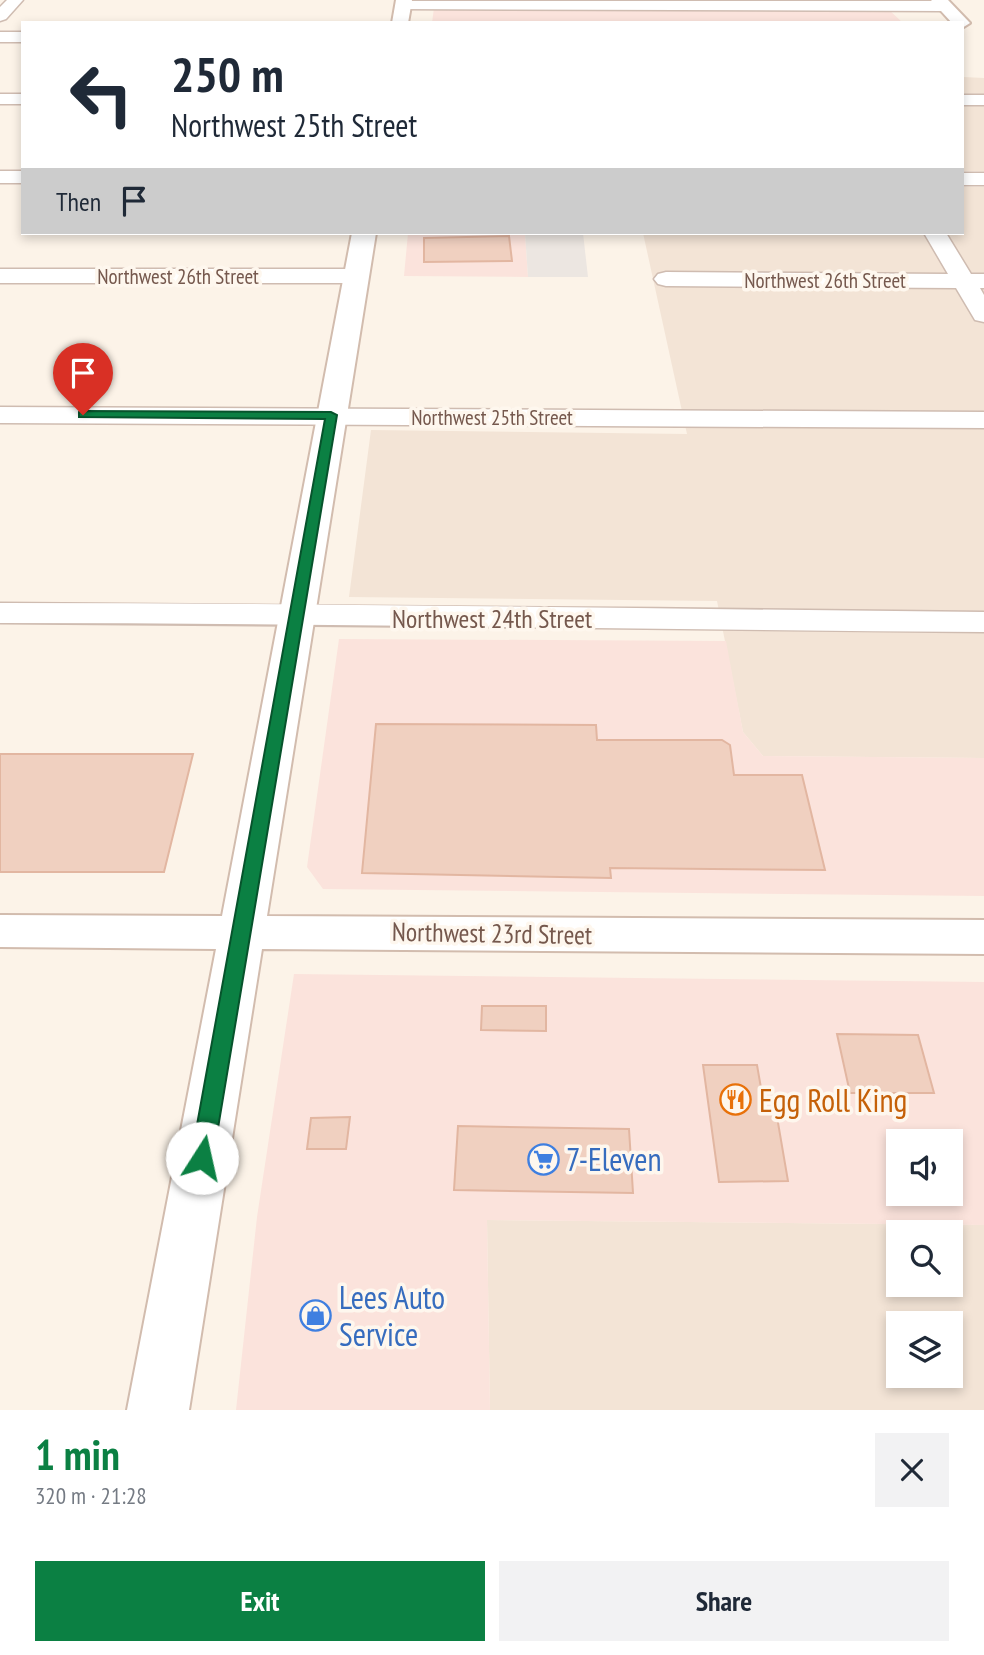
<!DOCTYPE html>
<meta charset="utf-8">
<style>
body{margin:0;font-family:"PT Sans Narrow",sans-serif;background:#f2f2f3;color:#1f2937;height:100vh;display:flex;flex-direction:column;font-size:26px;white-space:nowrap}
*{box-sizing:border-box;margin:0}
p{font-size:23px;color:#747a83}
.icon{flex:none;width:38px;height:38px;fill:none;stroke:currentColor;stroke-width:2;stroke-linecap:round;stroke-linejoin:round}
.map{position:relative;height:1410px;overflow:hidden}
.drawer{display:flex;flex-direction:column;background:#fff;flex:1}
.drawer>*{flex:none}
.banner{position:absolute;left:21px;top:21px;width:943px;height:214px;border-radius:0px;box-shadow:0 4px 10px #0003;background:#fff;color:#1f2937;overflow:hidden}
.tools{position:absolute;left:886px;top:1129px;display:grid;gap:14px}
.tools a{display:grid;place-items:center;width:77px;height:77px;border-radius:0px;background:#fff;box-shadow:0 4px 10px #0003;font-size:35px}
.pin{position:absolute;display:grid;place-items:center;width:60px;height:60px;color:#fff;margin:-72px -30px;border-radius:50% 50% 50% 0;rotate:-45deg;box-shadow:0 0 7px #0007}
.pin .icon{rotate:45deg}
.me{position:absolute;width:77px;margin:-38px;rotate:10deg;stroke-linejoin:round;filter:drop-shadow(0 0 5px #0008)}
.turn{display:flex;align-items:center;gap:24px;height:147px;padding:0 35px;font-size:32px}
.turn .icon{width:91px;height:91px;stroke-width:2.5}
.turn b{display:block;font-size:49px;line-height:60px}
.then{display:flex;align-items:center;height:66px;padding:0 35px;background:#0003;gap:14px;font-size:26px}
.round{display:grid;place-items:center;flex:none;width:74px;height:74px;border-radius:0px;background:#f2f2f3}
.summary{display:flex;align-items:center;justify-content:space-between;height:119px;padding:0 35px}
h1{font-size:42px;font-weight:700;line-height:52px;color:#0b8043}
.primary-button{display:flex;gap:14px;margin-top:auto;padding:14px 35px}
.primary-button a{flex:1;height:80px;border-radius:0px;background:#0b8043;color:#fff;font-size:28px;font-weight:700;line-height:80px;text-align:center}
.primary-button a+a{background:#f2f2f3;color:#1f2937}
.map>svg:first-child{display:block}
.residential{fill:#f3e4d6;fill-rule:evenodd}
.commercial{fill:#fbe3dc;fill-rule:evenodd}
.industrial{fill:#ece6e1}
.building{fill:#f0d0c0;stroke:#e2b6a1;stroke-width:2}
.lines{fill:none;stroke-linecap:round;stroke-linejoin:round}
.street-casing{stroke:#cfbcb1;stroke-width:3}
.secondary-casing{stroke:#d2bcae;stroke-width:4}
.street{fill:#fff;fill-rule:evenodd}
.secondary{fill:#fff;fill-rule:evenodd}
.route{fill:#0b8043;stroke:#07532c;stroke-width:2}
.labels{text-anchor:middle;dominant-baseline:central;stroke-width:7;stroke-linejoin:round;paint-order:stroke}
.far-street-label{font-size:21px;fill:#75584d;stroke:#fef7ee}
.street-label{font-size:26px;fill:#75584d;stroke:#fef7ee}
.near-food-label{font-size:32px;fill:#c56008;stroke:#fef7ee;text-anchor:start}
.near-shop-label{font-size:32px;fill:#366cbe;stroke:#fef7ee;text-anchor:start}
</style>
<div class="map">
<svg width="984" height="1410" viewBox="0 0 984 1410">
<rect width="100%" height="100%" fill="#fcf3e8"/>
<g class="residential">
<polygon points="963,77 984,78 984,171 963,171"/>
<polygon points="963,187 984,187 984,758 763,756 743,732 717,601 349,597 371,430 687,434 643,233 962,233"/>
<path d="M487 1220 984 1225V1410H490ZM898 1232H950V1284H898ZM898 1323H950V1376H898Z"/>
</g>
<g class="commercial">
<polygon points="435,0 909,0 911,3 887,8 903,23 432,23"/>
<polygon points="408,233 525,233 528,277 404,276"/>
<polygon points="339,639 726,641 743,732 763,756 984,758 984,896 323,889 307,867"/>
<path d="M294 974 984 982V1225L487 1220 490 1410H236L257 1217ZM898 1141H950V1194H898Z"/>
</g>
<polygon class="industrial" points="525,233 583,233 588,277 528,277"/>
<g class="building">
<polygon points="509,236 512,261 424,262 424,238"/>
<polygon points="376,724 596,725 597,740 722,740 730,745 734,775 802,775 825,870 610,868 611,878 362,873"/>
<polygon points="0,754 193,754 164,872 0,872"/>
<polygon points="482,1006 546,1006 546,1031 481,1030"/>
<polygon points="837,1034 918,1035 934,1093 850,1093"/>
<polygon points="703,1065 757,1065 765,1111 776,1111 788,1181 719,1182"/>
<polygon points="350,1117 346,1149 307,1149 311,1118"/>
<polygon points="458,1126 629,1129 633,1193 454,1190"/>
</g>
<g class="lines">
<defs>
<g id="street">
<polygon points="7,0 23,0 6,19 0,21 0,7"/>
<polygon points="403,1 943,1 951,6 943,11 398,9 395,6"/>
<rect x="0" y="32" width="23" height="10"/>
<rect x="0" y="94" width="23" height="10"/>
<rect x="962" y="95" width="22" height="10"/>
<rect x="0" y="171" width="23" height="12"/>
<rect x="962" y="173" width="22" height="12"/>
<polygon points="924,233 946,233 971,274 984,274 984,288 980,288 984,295 984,322 975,320 956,288 666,286 658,284 654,279 658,274 666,272 948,274"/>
<polygon points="0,269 357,269 365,271 369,276 365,281 357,283 0,283"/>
<polygon points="0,407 984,412 984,428 0,423"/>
<path d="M0 603C328 603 656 609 984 612V632C656 630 328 623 0 623Z"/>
</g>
<g id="secondary">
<polygon points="396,0 412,0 408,23 392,23"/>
<polygon points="931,0 948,0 970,23 962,28 962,23 952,23"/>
<polygon points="352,233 376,233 267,916 984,920 984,954 262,949 189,1410 127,1410 216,949 0,947 0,915 222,916"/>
</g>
</defs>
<use href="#street" class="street-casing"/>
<use href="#secondary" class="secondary-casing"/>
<use href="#street" class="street"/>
<use href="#secondary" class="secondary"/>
</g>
<polygon class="route" points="83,411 331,412 337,415 213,1158 209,1165 202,1167 194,1165 191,1158 325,419 79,417 79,412"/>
<defs>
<symbol id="restaurant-ring" viewBox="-11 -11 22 22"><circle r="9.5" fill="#fef7ee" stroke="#e8710a" stroke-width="1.5"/><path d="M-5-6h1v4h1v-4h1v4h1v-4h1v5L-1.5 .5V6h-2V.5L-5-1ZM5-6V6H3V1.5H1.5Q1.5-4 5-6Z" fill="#e8710a"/></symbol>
<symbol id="supermarket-ring" viewBox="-11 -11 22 22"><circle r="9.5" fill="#fef7ee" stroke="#3f7fe0" stroke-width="1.5"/><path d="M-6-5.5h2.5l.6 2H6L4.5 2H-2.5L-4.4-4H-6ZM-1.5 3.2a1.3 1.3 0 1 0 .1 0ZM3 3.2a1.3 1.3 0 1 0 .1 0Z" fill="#3f7fe0"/></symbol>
<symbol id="shop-ring" viewBox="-11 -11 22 22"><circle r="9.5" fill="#fef7ee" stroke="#3f7fe0" stroke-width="1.5"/><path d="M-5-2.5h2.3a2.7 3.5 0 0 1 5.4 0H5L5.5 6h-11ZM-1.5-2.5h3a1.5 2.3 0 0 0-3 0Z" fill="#3f7fe0"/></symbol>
</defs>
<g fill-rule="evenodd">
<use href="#restaurant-ring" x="718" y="1082" width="35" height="35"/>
<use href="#supermarket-ring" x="526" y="1142" width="35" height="35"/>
<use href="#shop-ring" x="298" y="1298" width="35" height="35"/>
</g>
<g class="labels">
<g class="far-street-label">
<text x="178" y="276">Northwest 26th Street</text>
<text x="825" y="280">Northwest 26th Street</text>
<text x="492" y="417">Northwest 25th Street</text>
</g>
<g class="street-label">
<text x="492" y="618">Northwest 24th Street</text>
<text transform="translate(492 933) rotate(1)">Northwest 23rd Street</text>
</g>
<g class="near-food-label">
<text x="759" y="1100">Egg Roll King</text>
</g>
<g class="near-shop-label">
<text x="566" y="1159">7-Eleven</text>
<text x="339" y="1297">Lees Auto<tspan x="339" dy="37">Service</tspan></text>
</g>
</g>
</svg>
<div class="tools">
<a><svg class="icon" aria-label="sound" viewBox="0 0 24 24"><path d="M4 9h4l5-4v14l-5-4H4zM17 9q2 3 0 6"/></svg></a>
<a><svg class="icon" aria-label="search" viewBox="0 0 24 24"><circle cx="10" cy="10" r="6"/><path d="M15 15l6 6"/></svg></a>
<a><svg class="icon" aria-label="layers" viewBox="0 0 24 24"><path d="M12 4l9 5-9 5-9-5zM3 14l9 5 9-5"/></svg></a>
</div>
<div class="pin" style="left:83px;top:415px;background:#d93025"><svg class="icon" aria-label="arrive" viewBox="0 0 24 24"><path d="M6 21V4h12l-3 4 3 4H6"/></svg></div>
<svg class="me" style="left:202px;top:1158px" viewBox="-20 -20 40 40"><circle r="19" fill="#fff"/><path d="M0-13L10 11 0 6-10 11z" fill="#0b8043"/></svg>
<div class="banner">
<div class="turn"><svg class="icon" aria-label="left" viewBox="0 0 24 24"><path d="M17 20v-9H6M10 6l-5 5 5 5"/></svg><div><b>250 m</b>Northwest 25th Street</div></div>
<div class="then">Then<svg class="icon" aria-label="arrive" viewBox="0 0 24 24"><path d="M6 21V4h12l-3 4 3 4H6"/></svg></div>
</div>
</div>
<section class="drawer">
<div class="summary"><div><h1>1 min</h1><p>320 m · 21:28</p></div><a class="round"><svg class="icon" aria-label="close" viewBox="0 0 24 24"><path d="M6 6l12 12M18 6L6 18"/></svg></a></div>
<div class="primary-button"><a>Exit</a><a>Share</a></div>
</section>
